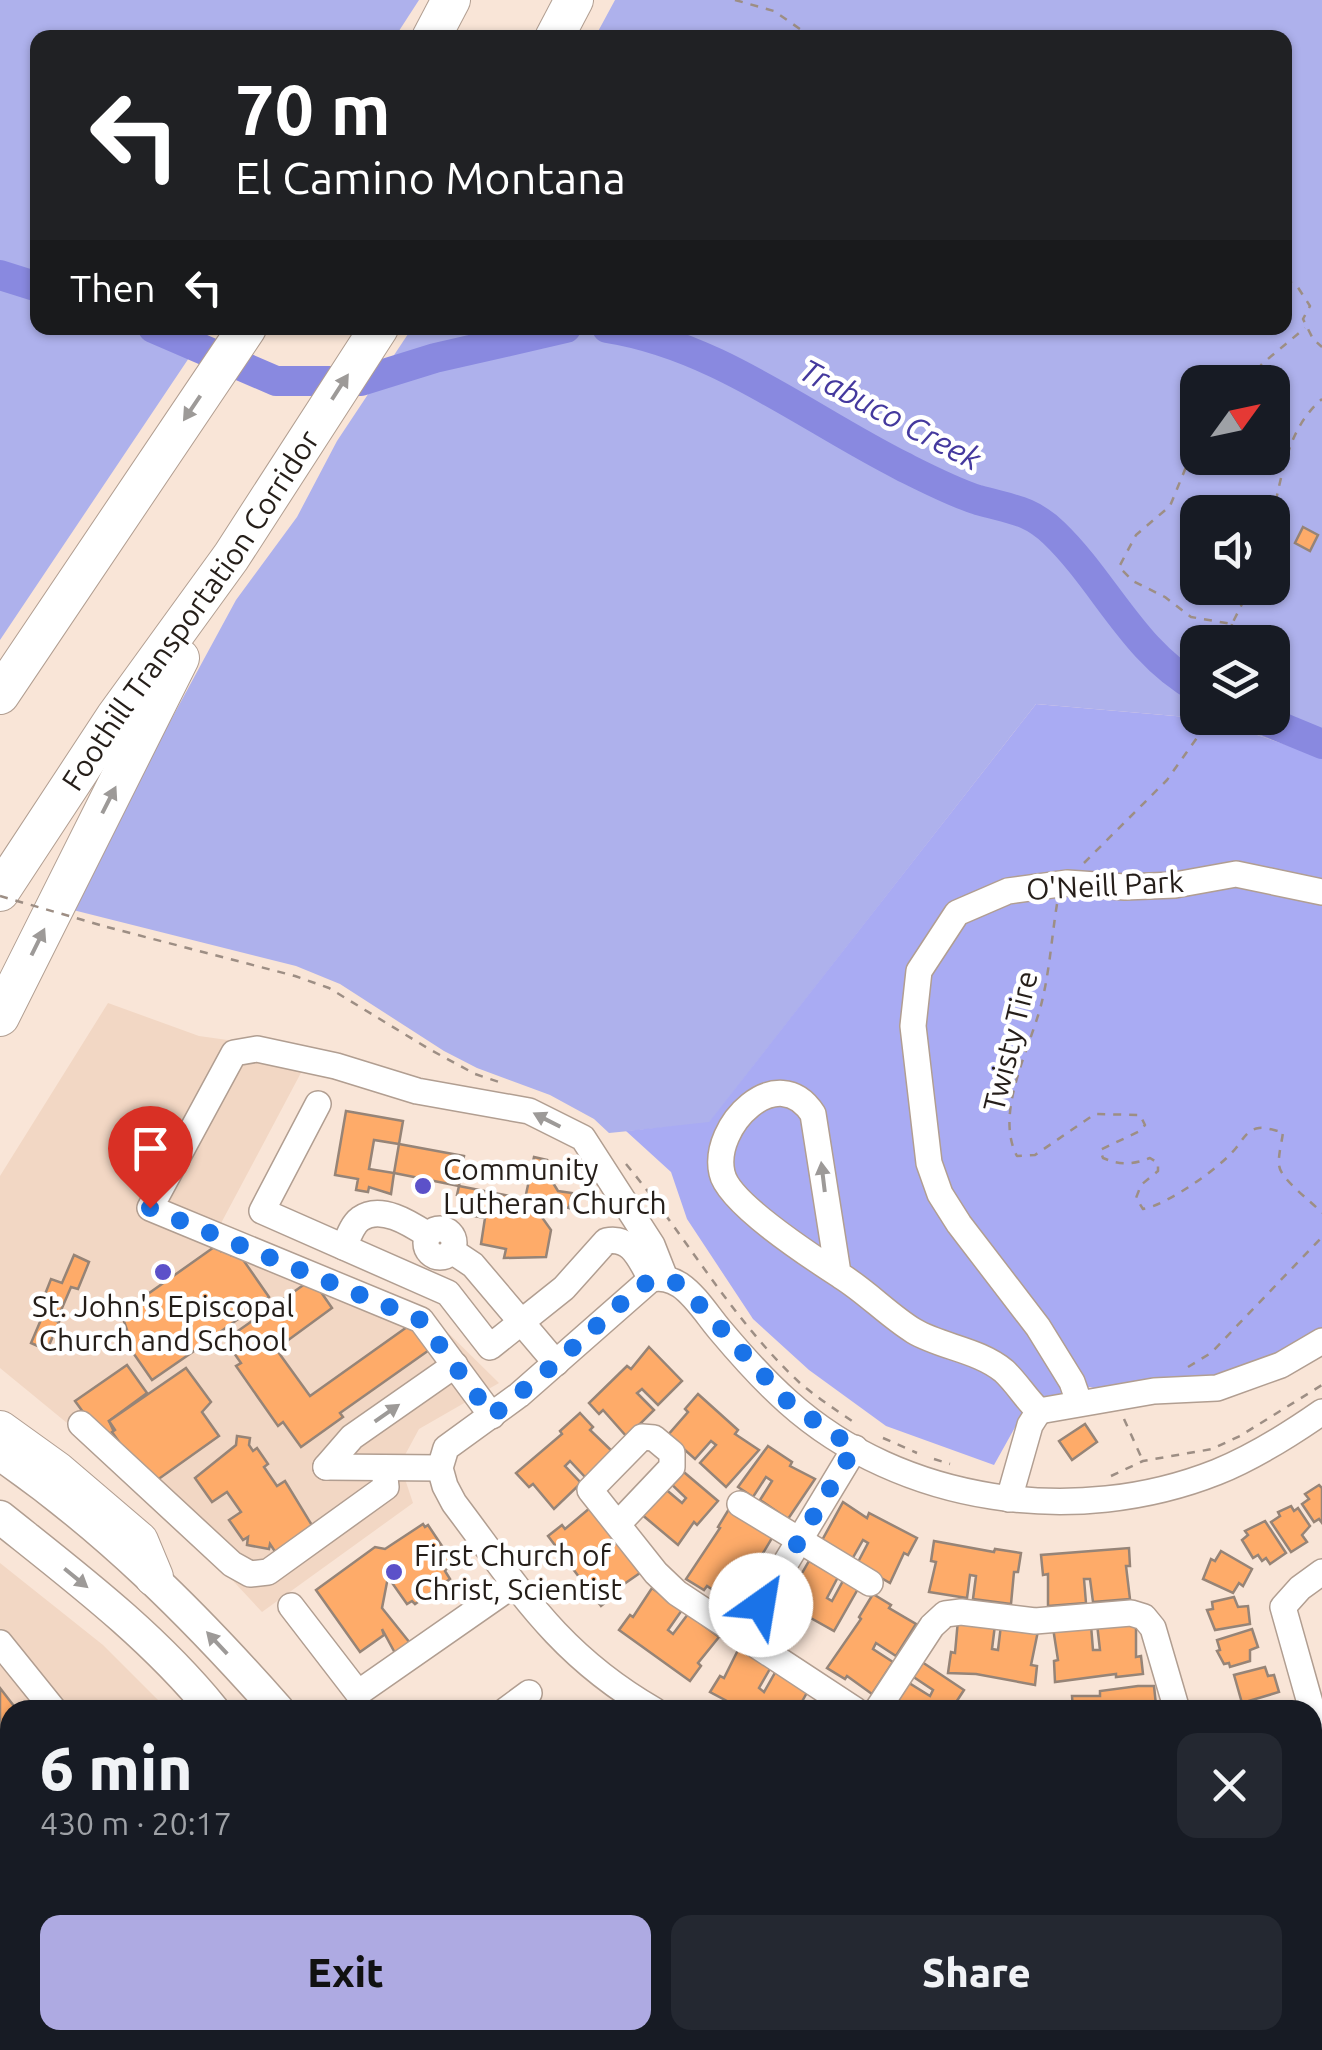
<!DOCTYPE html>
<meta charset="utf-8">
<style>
body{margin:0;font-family:Ubuntu,sans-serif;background:#242831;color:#f1f3f6;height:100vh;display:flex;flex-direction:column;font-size:38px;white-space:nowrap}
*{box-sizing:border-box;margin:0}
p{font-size:32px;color:#9ea1a6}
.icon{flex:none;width:55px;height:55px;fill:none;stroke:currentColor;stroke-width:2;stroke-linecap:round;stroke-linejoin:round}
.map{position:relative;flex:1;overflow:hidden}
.details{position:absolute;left:0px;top:1700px;width:1322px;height:350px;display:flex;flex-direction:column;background:#171b24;border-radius:30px 30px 0 0;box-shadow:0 2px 8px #0004}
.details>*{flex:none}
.hud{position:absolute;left:30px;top:30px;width:1262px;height:305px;border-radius:20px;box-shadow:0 2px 8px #0004;background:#202124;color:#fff;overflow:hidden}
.needle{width:65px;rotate:57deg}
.buttons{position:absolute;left:1180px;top:365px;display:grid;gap:20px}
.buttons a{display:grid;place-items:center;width:110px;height:110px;border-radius:20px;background:#171b24;box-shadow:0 2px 8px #0004;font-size:50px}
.pin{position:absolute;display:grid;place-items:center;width:85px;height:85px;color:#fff;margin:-102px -42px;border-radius:50% 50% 50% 0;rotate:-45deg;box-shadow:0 0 10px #0007}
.pin .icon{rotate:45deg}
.me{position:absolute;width:110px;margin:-55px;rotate:32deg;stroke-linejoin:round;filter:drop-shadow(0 0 8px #0008)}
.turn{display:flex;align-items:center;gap:35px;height:210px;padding:0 40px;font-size:45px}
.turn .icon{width:130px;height:130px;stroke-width:2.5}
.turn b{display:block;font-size:70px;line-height:85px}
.then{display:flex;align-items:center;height:95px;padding:0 40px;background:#0003;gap:20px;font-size:38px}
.round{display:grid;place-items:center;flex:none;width:105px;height:105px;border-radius:20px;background:#242831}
.summary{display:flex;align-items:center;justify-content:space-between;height:170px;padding:0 40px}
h1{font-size:60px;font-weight:800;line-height:75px}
.primary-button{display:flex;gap:20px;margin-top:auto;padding:20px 40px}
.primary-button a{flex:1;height:115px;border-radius:20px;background:#aeaae2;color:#111;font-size:40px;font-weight:800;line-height:115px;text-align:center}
.primary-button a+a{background:#242831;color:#f1f3f6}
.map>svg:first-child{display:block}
.built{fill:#f2d7c4}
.green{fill:#aeb1ec;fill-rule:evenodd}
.forest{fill:#a9abf3}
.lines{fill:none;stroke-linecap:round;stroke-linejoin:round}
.river{stroke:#8989e0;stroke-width:30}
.building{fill:#feab69;stroke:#968477;stroke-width:2.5}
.minor-casing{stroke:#b19e91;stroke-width:28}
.major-casing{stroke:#b19e91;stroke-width:35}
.highway-casing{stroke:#b19e91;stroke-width:40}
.path{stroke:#9d8e84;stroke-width:2.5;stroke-dasharray:8 8;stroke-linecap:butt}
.minor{stroke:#fff;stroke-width:25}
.major{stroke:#fff;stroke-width:32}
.highway{stroke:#fff;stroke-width:38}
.path-bridge{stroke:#9d8e84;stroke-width:2.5;stroke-dasharray:8 8;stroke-linecap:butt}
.oneway{fill:#9d9a98}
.route{stroke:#1a73e8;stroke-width:18;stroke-dasharray:0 32.4}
.poi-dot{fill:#5c51c9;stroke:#fff;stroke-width:4}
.labels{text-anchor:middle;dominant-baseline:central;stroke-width:9;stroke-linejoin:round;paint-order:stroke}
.street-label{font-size:30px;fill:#251e19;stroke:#fff}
.poi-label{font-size:30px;fill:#251e19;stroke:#fff;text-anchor:start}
.water-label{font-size:32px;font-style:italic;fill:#44399e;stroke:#fff}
</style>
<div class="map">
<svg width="1322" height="2050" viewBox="0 0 1322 2050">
<rect width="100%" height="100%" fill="#f9e5d7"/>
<g class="built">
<polygon points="108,1003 199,1036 312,1052 219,1227 432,1317 499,1383 419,1429 405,1455 405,1479 413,1503 262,1612 194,1539 106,1455 0,1368 0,1176"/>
<polygon points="0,1563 103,1645 168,1710 10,1710 10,2040 408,2040 413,2050 0,2050"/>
</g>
<g class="green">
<polygon points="0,0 419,0 395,37 38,38 38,328 209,328 0,640"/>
<path d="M615 0H1322V757L1210 719 1036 704 709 1123 609 1133 594 1119 550 1095 477 1068 444 1051 340 984 296 966 73 910 147 764 236 600 297 517 337 441 412 328H1285V38L595 37ZM1198 382H1272V458H1198ZM1198 512H1272V588H1198ZM1198 642H1272V718H1198Z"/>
</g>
<polygon class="forest" points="1036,704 1210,719 1322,757 1322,1332 1282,1354 1209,1381 1107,1392 1090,1387 1045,1402 1023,1413 994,1465 886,1426 809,1370 753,1319 687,1219 671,1172 626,1131 709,1122"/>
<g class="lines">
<g class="river">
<polyline points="0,275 38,287"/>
<polyline points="153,328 276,381 361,381 435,358 566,328"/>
<path d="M607 328C716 345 805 417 902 466 926 478 953 492 978 500 1009 509 1029 509 1054 533 1105 582 1134 653 1198 688"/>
<polyline points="1259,718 1322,744"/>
</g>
</g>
<g class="building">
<polygon points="1303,527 1318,535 1310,551 1295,543"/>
<polygon points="346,1111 403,1121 399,1144 374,1140 369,1169 394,1173 391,1194 369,1187 368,1192 356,1190 358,1179 335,1175"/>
<polygon points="399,1144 464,1156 459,1186 394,1173"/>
<polygon points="534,1157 547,1160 545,1170 558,1191 572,1193 569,1208 525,1199"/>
<polygon points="459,1186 525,1199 525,1204 534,1206 551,1230 546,1257 504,1258 506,1249 481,1244 485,1218 474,1216 476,1207 465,1205 466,1196 457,1195"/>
<polygon points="217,1245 221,1251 226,1248 231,1255 237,1251 269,1297 213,1337 216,1342 200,1353 197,1349 152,1380 120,1334 127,1330 121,1313"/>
<polygon points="74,1255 89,1262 78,1289 71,1287 59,1315 40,1307 51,1279 62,1283"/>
<polygon points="312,1279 332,1308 276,1349 310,1396 414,1322 432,1348 340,1413 343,1417 301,1447 283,1422 278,1426 236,1366 241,1363 225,1340"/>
<polygon points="43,1315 59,1322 47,1350 31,1343"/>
<polygon points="649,1347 682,1381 658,1405 642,1389 637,1393 654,1410 627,1437 603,1410 599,1414 589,1403 627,1366 631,1369"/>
<polygon points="127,1365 147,1393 109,1421 119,1443 110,1449 75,1401"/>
<polygon points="186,1368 211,1402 202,1412 219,1436 153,1483 141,1473 112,1432 115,1430 109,1421"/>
<polygon points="698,1394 738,1430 735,1434 759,1450 726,1487 700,1463 716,1445 711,1441 695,1459 668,1435 688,1412 685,1409"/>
<polygon points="580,1413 593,1427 590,1430 614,1453 586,1478 570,1461 565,1466 581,1483 554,1509 533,1484 529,1487 516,1473 562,1434 560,1431"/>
<polygon points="1085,1424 1097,1442 1072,1460 1059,1441"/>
<polygon points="237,1436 250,1438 249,1445 253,1451 257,1448 268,1464 264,1467 277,1486 285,1481 313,1527 276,1553 270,1544 269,1549 247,1545 248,1537 243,1540 229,1520 241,1512 227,1492 212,1502 195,1478 236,1445"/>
<polygon points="768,1446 792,1462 790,1466 815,1479 788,1519 760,1500 772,1481 766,1477 753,1497 738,1487"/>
<polygon points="679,1468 718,1501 697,1525 694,1522 678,1545 640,1513 663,1487 682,1503 686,1498 668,1481"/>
<polygon points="1319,1485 1322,1488 1322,1523 1319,1519 1314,1522 1302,1504 1309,1499 1305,1494"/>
<polygon points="843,1502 867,1518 869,1513 917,1538 908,1555 904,1553 890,1583 857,1564 868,1543 863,1540 851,1561 820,1544"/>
<polygon points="732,1504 775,1533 756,1565 745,1559 741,1565 752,1571 732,1603 707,1586 704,1590 686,1579 720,1528 718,1527"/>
<polygon points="1291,1506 1294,1511 1298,1508 1310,1526 1302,1535 1307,1542 1291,1552 1271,1522 1280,1516 1278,1512"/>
<polygon points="591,1507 614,1537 595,1551 598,1556 617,1542 640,1573 614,1591 616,1594 601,1606 548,1536 562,1525 565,1529"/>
<polygon points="1265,1521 1286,1553 1270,1564 1266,1558 1262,1561 1258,1555 1253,1558 1242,1540 1248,1535 1245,1531"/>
<polygon points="423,1524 425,1527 428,1525 452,1561 445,1571 450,1579 415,1604 412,1601 407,1604 388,1577 382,1608 410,1643 395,1653 382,1629 384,1635 360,1652 316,1590 375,1547 385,1549"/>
<polygon points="934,1541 994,1552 995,1549 1021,1553 1018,1572 1014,1572 1011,1604 973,1599 976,1576 970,1575 967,1598 929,1592 936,1562 931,1561"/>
<polygon points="1129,1548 1130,1566 1126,1566 1130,1599 1093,1602 1090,1579 1084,1579 1086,1603 1048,1606 1048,1574 1043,1575 1041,1555"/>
<polygon points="1221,1551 1252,1569 1243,1586 1239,1583 1233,1593 1203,1579 1211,1559 1215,1561"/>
<polygon points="809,1561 838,1577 827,1598 832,1601 844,1579 859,1587 834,1631 809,1617 811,1613 785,1603"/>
<polygon points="652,1588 682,1610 668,1630 673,1634 688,1614 719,1637 698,1663 701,1666 690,1681 619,1630 630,1615 633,1617"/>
<polygon points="873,1594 891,1605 889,1608 916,1624 896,1656 876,1643 873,1649 893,1662 872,1694 847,1676 845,1679 827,1668 861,1619 859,1617"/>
<polygon points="1234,1597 1238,1607 1248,1606 1250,1624 1215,1630 1207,1610 1213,1609 1212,1602"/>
<polygon points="958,1620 995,1625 992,1649 998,1650 1001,1625 1038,1631 1031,1665 1037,1666 1035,1685 976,1674 948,1673 951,1652 955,1653"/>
<polygon points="1136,1620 1136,1657 1141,1656 1143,1674 1116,1677 1116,1674 1055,1682 1054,1661 1058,1660 1053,1628 1091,1625 1093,1650 1100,1650 1097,1624"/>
<polygon points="1252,1629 1258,1647 1250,1650 1250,1661 1230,1667 1229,1663 1224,1664 1217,1651 1220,1650 1217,1640"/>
<polygon points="739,1648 771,1667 759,1688 764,1692 776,1671 809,1689 800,1705 795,1710 744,1710 710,1692 720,1676 724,1678"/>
<polygon points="922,1662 964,1690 951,1710 892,1710 909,1683 930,1696 933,1690 912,1676"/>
<polygon points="1265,1667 1268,1676 1274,1675 1279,1692 1242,1703 1234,1675"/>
<polygon points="1138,1686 1154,1686 1156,1705 1150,1705 1150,1710 1073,1710 1072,1696 1100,1696 1100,1691"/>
<polygon points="0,1688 17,1710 10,1710 10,1774 0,1782"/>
<polygon points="1317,1900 1322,1901 1322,1949 1312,1946 1312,1915"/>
<polygon points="318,2040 384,2040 385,2050 318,2050"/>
<polygon points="1236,2043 1267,2044 1267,2050 1236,2050"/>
<rect x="1272" y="2043" width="32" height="7"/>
</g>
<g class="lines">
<defs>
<g id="minor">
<path d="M318 1104 262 1211 448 1293 490 1347 564 1288 606 1241C632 1236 640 1260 651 1279"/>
<circle cx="440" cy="1243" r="14"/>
<path d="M344 1247C348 1238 352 1225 360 1219 381 1204 411 1224 428 1235"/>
<polyline points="452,1251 473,1265 556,1363"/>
<path d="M838 1273 813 1114C778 1059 711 1126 722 1173 728 1203 815 1259 841 1276 867 1292 888 1315 914 1331 941 1347 979 1350 1004 1371 1017 1383 1026 1399 1039 1411"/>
<polyline points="1079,1402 1072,1382 1038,1327 959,1224 940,1194 929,1163 913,1026 919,971 957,913 1008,891 1067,883 1125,887 1175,885 1236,874 1322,892"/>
<polyline points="1039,1411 1154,1391 1217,1388 1281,1365 1322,1341"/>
<polyline points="492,1416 421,1320 150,1208 234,1053 257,1049 336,1066 417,1091 529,1111 583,1138 652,1245 665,1278"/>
<polyline points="81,1424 232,1564 250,1574 268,1572 386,1487 384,1468"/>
<polyline points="326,1467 352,1437 455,1365"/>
<polyline points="326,1467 440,1468"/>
<polyline points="1009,1499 1030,1425 1039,1411"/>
<polyline points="740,1504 870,1583"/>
<polyline points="618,1524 672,1467 672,1453 654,1438 642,1437 590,1490 656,1573 677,1593 855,1710"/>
<polyline points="291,1606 358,1693 513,1585"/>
<polyline points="741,1637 855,1448"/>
<polyline points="0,1643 54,1710"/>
<polyline points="506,1710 529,1693"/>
<path d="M654 1710C557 1654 519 1589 454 1503L445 1486 440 1468 446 1448 519 1395 651 1279C662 1277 670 1279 680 1285 696 1296 708 1316 720 1330 741 1355 763 1380 788 1402 902 1504 1076 1528 1217 1472 1254 1457 1289 1435 1322 1412"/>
<polyline points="877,1710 932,1626 945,1614 961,1612 1035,1621 1131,1613 1144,1617 1153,1628 1177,1710"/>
<polyline points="1312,1710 1283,1607 1300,1588 1322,1572"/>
<polyline points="1312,1714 1315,1731 1312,1793"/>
<polyline points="0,1835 10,1827"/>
<polyline points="1312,1857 1322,1867"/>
<polyline points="577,2040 595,2050"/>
<polyline points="48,2050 61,2040"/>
<polyline points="294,2050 295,2040"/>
<polyline points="688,2050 702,2040"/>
</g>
<g id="major">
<path d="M0 1454C106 1527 193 1614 278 1710"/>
<path d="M0 1517C75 1577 152 1635 213 1710"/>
<polyline points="1312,2010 1322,2012"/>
<polyline points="445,2040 450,2050"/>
<polyline points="498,2040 503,2050"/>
<polyline points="872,2050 902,2040"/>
<polyline points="951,2050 960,2040"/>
</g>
<g id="highway">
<polyline points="431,38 451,0"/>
<polyline points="554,38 574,0"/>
<polyline points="0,695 247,328"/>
<path id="s1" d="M0 892 115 717 231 557 379 328"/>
<polyline points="0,1017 180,658"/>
<polyline points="0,1430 57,1471 139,1541 154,1577"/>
</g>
</defs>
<use href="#minor" class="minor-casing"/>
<use href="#major" class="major-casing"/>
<use href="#highway" class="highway-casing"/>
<g class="path">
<polyline points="735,0 774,11 813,38"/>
<polyline points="1285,279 1297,286 1310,306 1303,319 1313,339 1322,347"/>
<polyline points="1246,382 1263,363 1305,328"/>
<polyline points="1198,438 1170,506 1136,535 1119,567 1133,581 1165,597 1191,617 1232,624 1250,588"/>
<path d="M1272 517C1283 473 1287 429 1322 399"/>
<polyline points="1229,642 1232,624"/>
<polyline points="1084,863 1167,780 1211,718"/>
<path d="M1057 904C1052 935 1050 966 1043 997 1033 1044 993 1111 1017 1156L1035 1155 1095 1114 1140 1115 1145 1125 1140 1131 1100 1150 1103 1158C1119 1165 1133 1165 1150 1158L1158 1163V1171L1141 1185 1136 1198 1143 1209C1167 1205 1220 1168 1236 1148 1243 1140 1246 1130 1259 1128 1266 1127 1276 1131 1283 1132 1282 1142 1278 1155 1279 1165 1280 1179 1311 1201 1322 1213"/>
<polyline points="107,927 295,976 329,988 429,1049 475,1074 505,1084"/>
<path d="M626 1164C686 1236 732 1320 801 1384 819 1399 839 1412 858 1425"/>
<polyline points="1188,1367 1211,1353 1322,1237"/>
<polyline points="1124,1419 1143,1461"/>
<polyline points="883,1438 917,1453"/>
<polyline points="934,1459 950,1464"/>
<polyline points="1111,1476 1143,1461 1212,1449 1240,1436 1322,1385"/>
</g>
<use href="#minor" class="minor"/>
<use href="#major" class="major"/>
<use href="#highway" class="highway"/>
<polyline class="path-bridge" points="0,896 107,927"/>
</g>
<defs><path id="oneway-solid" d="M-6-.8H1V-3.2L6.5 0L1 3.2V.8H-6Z" transform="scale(2.5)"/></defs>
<g class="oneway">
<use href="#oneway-solid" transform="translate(340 387) rotate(-57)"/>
<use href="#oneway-solid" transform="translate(192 408) rotate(124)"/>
<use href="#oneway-solid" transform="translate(109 800) rotate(-63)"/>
<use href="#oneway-solid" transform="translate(38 942) rotate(-64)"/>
<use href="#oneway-solid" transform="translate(547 1120) rotate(-153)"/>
<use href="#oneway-solid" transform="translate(823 1177) rotate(-97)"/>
<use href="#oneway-solid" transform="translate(387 1413) rotate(-35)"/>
<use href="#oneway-solid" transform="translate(76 1578) rotate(39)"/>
<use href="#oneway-solid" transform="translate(217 1643) rotate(-133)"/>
</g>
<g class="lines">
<polyline class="route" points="150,1208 421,1320 492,1416 556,1363 640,1286 658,1278 675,1282 685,1289 789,1403 854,1448 761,1605"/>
</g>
<g class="poi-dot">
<circle cx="423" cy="1186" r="10"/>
<circle cx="163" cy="1272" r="10"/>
<circle cx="394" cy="1572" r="10"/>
</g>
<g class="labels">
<g class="street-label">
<text stroke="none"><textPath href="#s1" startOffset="340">Foothill Transportation Corridor</textPath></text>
<text transform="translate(1105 885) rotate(-3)">O'Neill Park</text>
<text transform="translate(1010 1041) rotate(-76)">Twisty Tire</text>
</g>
<g class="poi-label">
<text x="443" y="1169">Community<tspan x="443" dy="34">Lutheran Church</tspan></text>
<text x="163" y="1306" text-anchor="middle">St. John's Episcopal<tspan x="163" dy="34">Church and School</tspan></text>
<text x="414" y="1555">First Church of<tspan x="414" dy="34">Christ, Scientist</tspan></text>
</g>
<g class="water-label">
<text transform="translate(891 414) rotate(28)">Trabuco Creek</text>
</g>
</g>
</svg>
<div class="buttons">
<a><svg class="needle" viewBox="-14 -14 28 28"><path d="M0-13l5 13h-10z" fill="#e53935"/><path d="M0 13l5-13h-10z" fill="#9ea1a6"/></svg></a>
<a><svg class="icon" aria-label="sound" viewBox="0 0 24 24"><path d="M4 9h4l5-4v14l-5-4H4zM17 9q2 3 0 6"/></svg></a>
<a><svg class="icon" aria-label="layers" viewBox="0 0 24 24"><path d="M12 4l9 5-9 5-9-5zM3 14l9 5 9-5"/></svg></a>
</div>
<div class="pin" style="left:150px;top:1208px;background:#d93025"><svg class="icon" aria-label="arrive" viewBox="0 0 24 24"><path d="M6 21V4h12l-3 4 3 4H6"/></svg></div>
<svg class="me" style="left:761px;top:1605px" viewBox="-20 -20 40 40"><circle r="19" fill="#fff"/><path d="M0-13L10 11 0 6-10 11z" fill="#1a73e8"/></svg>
<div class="hud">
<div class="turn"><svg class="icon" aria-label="left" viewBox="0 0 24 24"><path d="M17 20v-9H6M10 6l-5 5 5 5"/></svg><div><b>70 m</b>El Camino Montana</div></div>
<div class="then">Then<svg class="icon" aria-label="left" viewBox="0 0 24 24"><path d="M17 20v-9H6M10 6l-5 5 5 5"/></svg></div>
</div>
<section class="details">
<div class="summary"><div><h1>6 min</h1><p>430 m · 20:17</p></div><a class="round"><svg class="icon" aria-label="close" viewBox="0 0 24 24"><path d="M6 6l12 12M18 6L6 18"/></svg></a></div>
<div class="primary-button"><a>Exit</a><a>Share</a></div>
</section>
</div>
